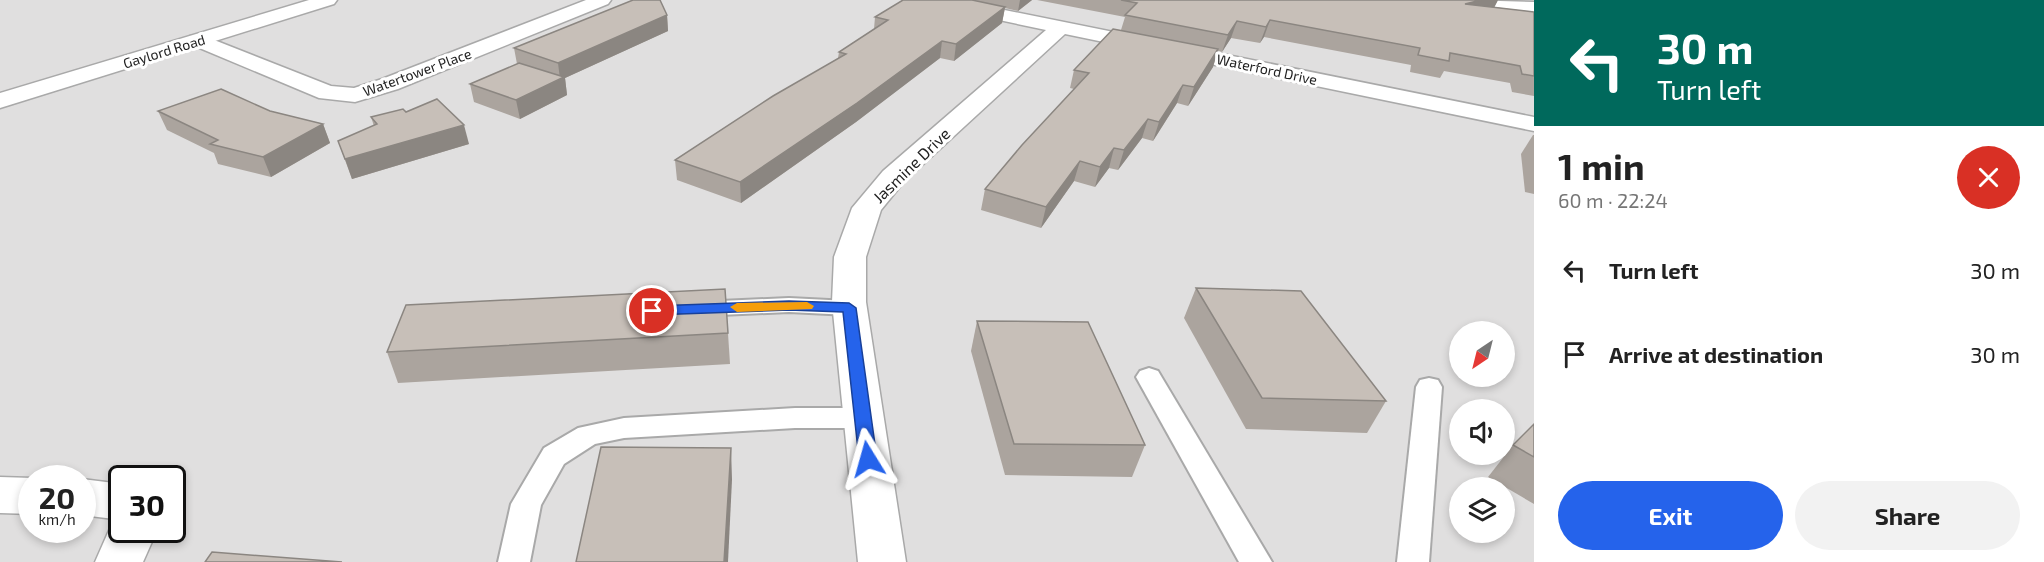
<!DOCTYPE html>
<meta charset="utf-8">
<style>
body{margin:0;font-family:"Exo 2",sans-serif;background:#f2f2f2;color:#222;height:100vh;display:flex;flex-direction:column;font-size:22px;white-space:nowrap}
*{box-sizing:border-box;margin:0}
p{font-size:20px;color:#767676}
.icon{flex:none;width:33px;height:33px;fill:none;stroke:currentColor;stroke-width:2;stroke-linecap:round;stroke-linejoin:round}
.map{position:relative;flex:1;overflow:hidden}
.side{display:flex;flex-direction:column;background:#fff;width:510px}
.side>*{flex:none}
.banner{background:#00695c;color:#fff;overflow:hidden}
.needle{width:39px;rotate:215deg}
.controls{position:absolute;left:1449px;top:321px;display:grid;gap:12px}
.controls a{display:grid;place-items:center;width:66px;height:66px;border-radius:50%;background:#fff;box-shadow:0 3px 9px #0003;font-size:30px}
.speed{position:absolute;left:18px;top:465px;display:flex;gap:12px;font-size:30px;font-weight:700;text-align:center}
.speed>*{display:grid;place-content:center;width:78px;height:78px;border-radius:50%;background:#fff;box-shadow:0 3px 9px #0003;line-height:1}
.speed small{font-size:15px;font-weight:400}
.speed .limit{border:3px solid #111;border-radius:9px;background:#fff;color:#111}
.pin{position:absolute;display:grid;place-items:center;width:51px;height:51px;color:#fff;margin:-26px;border:3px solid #fff;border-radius:50%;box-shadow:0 2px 6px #0007}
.me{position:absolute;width:66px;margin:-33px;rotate:352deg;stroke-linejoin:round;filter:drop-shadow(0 0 4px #0008)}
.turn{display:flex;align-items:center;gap:21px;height:126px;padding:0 24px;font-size:27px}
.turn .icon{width:78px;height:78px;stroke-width:2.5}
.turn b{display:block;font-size:42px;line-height:51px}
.round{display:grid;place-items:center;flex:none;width:63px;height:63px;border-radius:32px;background:#f2f2f2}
.summary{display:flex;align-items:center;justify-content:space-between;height:102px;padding:0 24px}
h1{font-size:36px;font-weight:700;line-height:45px}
.primary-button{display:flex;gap:12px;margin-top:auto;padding:12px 24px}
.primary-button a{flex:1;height:69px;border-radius:36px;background:#2563eb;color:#fff;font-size:24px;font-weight:700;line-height:69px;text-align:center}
.primary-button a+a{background:#f2f2f2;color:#222}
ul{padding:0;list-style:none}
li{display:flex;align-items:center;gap:18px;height:84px;padding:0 24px}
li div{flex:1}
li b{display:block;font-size:22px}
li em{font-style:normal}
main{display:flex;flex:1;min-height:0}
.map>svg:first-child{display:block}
.residential{fill:#e0dfdf;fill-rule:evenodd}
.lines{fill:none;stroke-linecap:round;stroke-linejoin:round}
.service-casing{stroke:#a9a9a9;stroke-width:4}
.minor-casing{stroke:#a9a9a9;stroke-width:3}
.tertiary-casing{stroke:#a9a9a9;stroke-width:3}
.service{fill:#fff;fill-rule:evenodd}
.minor{fill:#fff;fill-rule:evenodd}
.tertiary{fill:#fff;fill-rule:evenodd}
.wall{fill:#aba49e}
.shaded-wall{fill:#8b8681}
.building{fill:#c7bfb8;stroke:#8b8681;stroke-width:1.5}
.route{fill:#2563eb;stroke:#184099;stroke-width:1.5}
.slow{fill:#f59e0b}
.labels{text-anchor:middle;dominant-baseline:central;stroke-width:6;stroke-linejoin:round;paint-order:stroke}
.far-street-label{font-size:14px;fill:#222;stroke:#fff}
.street-label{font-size:16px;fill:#222;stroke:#fff}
</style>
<main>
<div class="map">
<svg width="1534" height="562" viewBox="0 0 1534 562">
<rect width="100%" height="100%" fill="#f2efe9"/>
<path class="residential" d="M0 0H1534V562H0ZM1460 332H1504V376H1460ZM1460 410H1504V454H1460ZM32 478H82V530H32ZM122 478H172V530H122ZM1460 488H1504V532H1460Z"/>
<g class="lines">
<defs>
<g id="service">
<polygon points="789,298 849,301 857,303 861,308 857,313 849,315 789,312 698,316 690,314 686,309 690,304 698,302"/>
<polygon points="1149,368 1158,371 1272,562 1239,562 1136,377 1140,371"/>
<polygon points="1429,378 1438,380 1442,387 1429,562 1397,562 1416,387 1420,380"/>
<polygon points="795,408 862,408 872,411 876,418 872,425 862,428 795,428 624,438 595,444 564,464 541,505 530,562 498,562 511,504 544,448 578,428 624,418"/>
</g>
<g id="minor">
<polygon points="586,0 611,0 608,4 398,89 355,102 319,98 190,44 187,40 190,36 204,36 331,86 354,88 382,79"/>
<polygon points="919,0 955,0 1534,117 1534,131 1065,34 903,183 881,210 866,257 866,302 906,562 858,562 832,302 834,257 852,208 883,171 1046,30 928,5 922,4"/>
<polygon points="1465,0 1534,2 1534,14 1474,5 1468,4"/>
<polygon points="0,477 33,478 32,514 0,513"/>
<polygon points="82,479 122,484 122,530 155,530 155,535 143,562 95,562 114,519 82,515"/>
</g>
<polygon id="tertiary" points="309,0 337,0 334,4 0,108 0,93"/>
</defs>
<use href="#service" class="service-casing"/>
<use href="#minor" class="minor-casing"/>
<use href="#tertiary" class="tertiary-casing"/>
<use href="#service" class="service"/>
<use href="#minor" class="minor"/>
<use href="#tertiary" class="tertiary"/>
</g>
<g class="wall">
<polygon points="903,0 1032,0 1018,11 1005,8 1002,23 954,61 940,58 856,122 741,203 677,180 675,160 838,58 839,52 874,29 875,17"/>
<polygon points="1037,0 1498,0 1494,7 1534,12 1534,96 1512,92 1510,83 1444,71 1440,78 1410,72 1411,65 1264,37 1260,43 1231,38 1222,52 1218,51 1213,67 1188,106 1177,103 1153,141 1142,138 1118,170 1109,168 1095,187 1074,181 1041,228 981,210 985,189 1074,89 1070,88 1074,70 1121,30 1125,17"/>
<polygon points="667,15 668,31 565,78 567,95 520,119 474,102 470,84 517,64 514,48"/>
<polygon points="158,111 270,111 323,124 330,143 271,177 218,164 214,153 167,130"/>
<polygon points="406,112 469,144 352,179 338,141 374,126 371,117"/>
<polygon points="1533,135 1534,135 1534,194 1525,192 1521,154"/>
<polygon points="1196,288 1386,401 1367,433 1246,429 1184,318"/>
<polygon points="977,321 1145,445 1132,477 1005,475 971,351"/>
<polygon points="728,333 730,364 398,383 387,352"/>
<polygon points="1534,424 1534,504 1488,477 1513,445"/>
</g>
<g class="shaded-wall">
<polygon points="1020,0 1032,0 1018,11"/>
<polygon points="1481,0 1498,0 1493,10 1465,4"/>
<polygon points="1005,7 1002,23 954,61 956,44"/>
<polygon points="667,15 668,31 565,78 567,95 520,119 516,100 560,79 558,63"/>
<polygon points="1270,20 1264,37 1260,43 1266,27"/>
<polygon points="1237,21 1231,38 1222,52 1228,35"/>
<polygon points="942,41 940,58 856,122 741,203 740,182"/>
<polygon points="1218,49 1213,67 1188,106 1194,87"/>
<polygon points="1183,85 1177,103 1153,141 1159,122"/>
<polygon points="1148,119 1142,138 1118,170 1124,150"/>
<polygon points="323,124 330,143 271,177 263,157"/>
<polygon points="464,125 469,144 352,179 345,159"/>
<polygon points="1114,148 1109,168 1095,187 1100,167"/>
<polygon points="1080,161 1074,181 1041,228 1046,207"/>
<polygon points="731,448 732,480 728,562 724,562"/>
</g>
<g class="building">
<polygon points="633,0 660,0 667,15 558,63 514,48"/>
<polygon points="903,0 972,0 1005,7 956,44 942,41 857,103 740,182 675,160 773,96 846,54 839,52 888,20 875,17"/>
<polygon points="1121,0 1481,0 1465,4 1534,12 1534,76 1522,74 1520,66 1450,53 1449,61 1418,55 1420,48 1270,20 1266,27 1237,21 1228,35 1125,15 1137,3"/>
<polygon points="1113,29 1218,49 1194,87 1183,85 1159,122 1148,119 1124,150 1114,148 1100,167 1080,161 1046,207 985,189 1022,145 1089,73 1074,70"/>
<polygon points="519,63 564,77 516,100 470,84"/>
<polygon points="221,89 270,111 323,124 263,157 210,144 218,140 158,111"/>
<polygon points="437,99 464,125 345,159 338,141 377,124 371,117 403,109 406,112"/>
<polygon points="1196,288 1301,291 1386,401 1262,398"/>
<polygon points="725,289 728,333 387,352 406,305"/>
<polygon points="977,321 1088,322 1145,445 1014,444"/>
<polygon points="1534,424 1534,457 1513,445"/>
<polygon points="601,447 731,448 724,562 576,562"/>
<polygon points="212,552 342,562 205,562"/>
</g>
<polygon class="route" points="789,301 849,303 856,308 877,459 874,464 868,466 862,464 859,459 843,312 789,310 652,315 645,311 652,306"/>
<polygon class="slow" points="807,302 814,306 812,309 737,312 730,307 737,303"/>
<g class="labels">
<g class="far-street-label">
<text transform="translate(164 51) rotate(-17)">Gaylord Road</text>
<text transform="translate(1267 69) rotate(12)">Waterford Drive</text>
<text transform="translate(417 72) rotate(-20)">Watertower Place</text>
</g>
<g class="street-label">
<text transform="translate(911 165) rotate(-44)">Jasmine Drive</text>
</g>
</g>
</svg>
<div class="controls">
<a><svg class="needle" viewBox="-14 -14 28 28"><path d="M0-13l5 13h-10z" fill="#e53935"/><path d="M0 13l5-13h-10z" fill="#767676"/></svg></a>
<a><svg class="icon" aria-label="sound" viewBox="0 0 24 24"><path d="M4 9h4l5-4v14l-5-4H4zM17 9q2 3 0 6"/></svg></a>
<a><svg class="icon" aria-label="layers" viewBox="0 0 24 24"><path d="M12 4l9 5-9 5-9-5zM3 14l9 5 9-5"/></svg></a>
</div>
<div class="speed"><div>20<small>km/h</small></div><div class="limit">30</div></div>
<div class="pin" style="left:652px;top:311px;background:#d93025"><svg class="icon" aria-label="arrive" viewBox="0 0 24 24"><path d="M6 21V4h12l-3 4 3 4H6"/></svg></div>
<svg class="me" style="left:868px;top:459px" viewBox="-20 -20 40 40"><path d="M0-17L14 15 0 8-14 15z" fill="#2563eb" stroke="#fff" stroke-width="4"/></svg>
</div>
<section class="side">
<div class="banner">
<div class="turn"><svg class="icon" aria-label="left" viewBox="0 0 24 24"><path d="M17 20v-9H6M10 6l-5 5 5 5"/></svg><div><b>30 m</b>Turn left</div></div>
</div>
<div class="summary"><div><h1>1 min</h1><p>60 m · 22:24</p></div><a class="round" style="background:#d93025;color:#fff"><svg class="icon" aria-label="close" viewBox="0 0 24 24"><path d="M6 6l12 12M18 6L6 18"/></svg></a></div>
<ul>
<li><svg class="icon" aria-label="left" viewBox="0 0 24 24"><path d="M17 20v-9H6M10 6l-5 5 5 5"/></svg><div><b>Turn left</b></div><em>30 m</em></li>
<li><svg class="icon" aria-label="arrive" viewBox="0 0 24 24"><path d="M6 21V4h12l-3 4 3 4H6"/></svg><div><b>Arrive at destination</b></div><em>30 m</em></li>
</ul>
<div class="primary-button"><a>Exit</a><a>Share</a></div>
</section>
</main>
